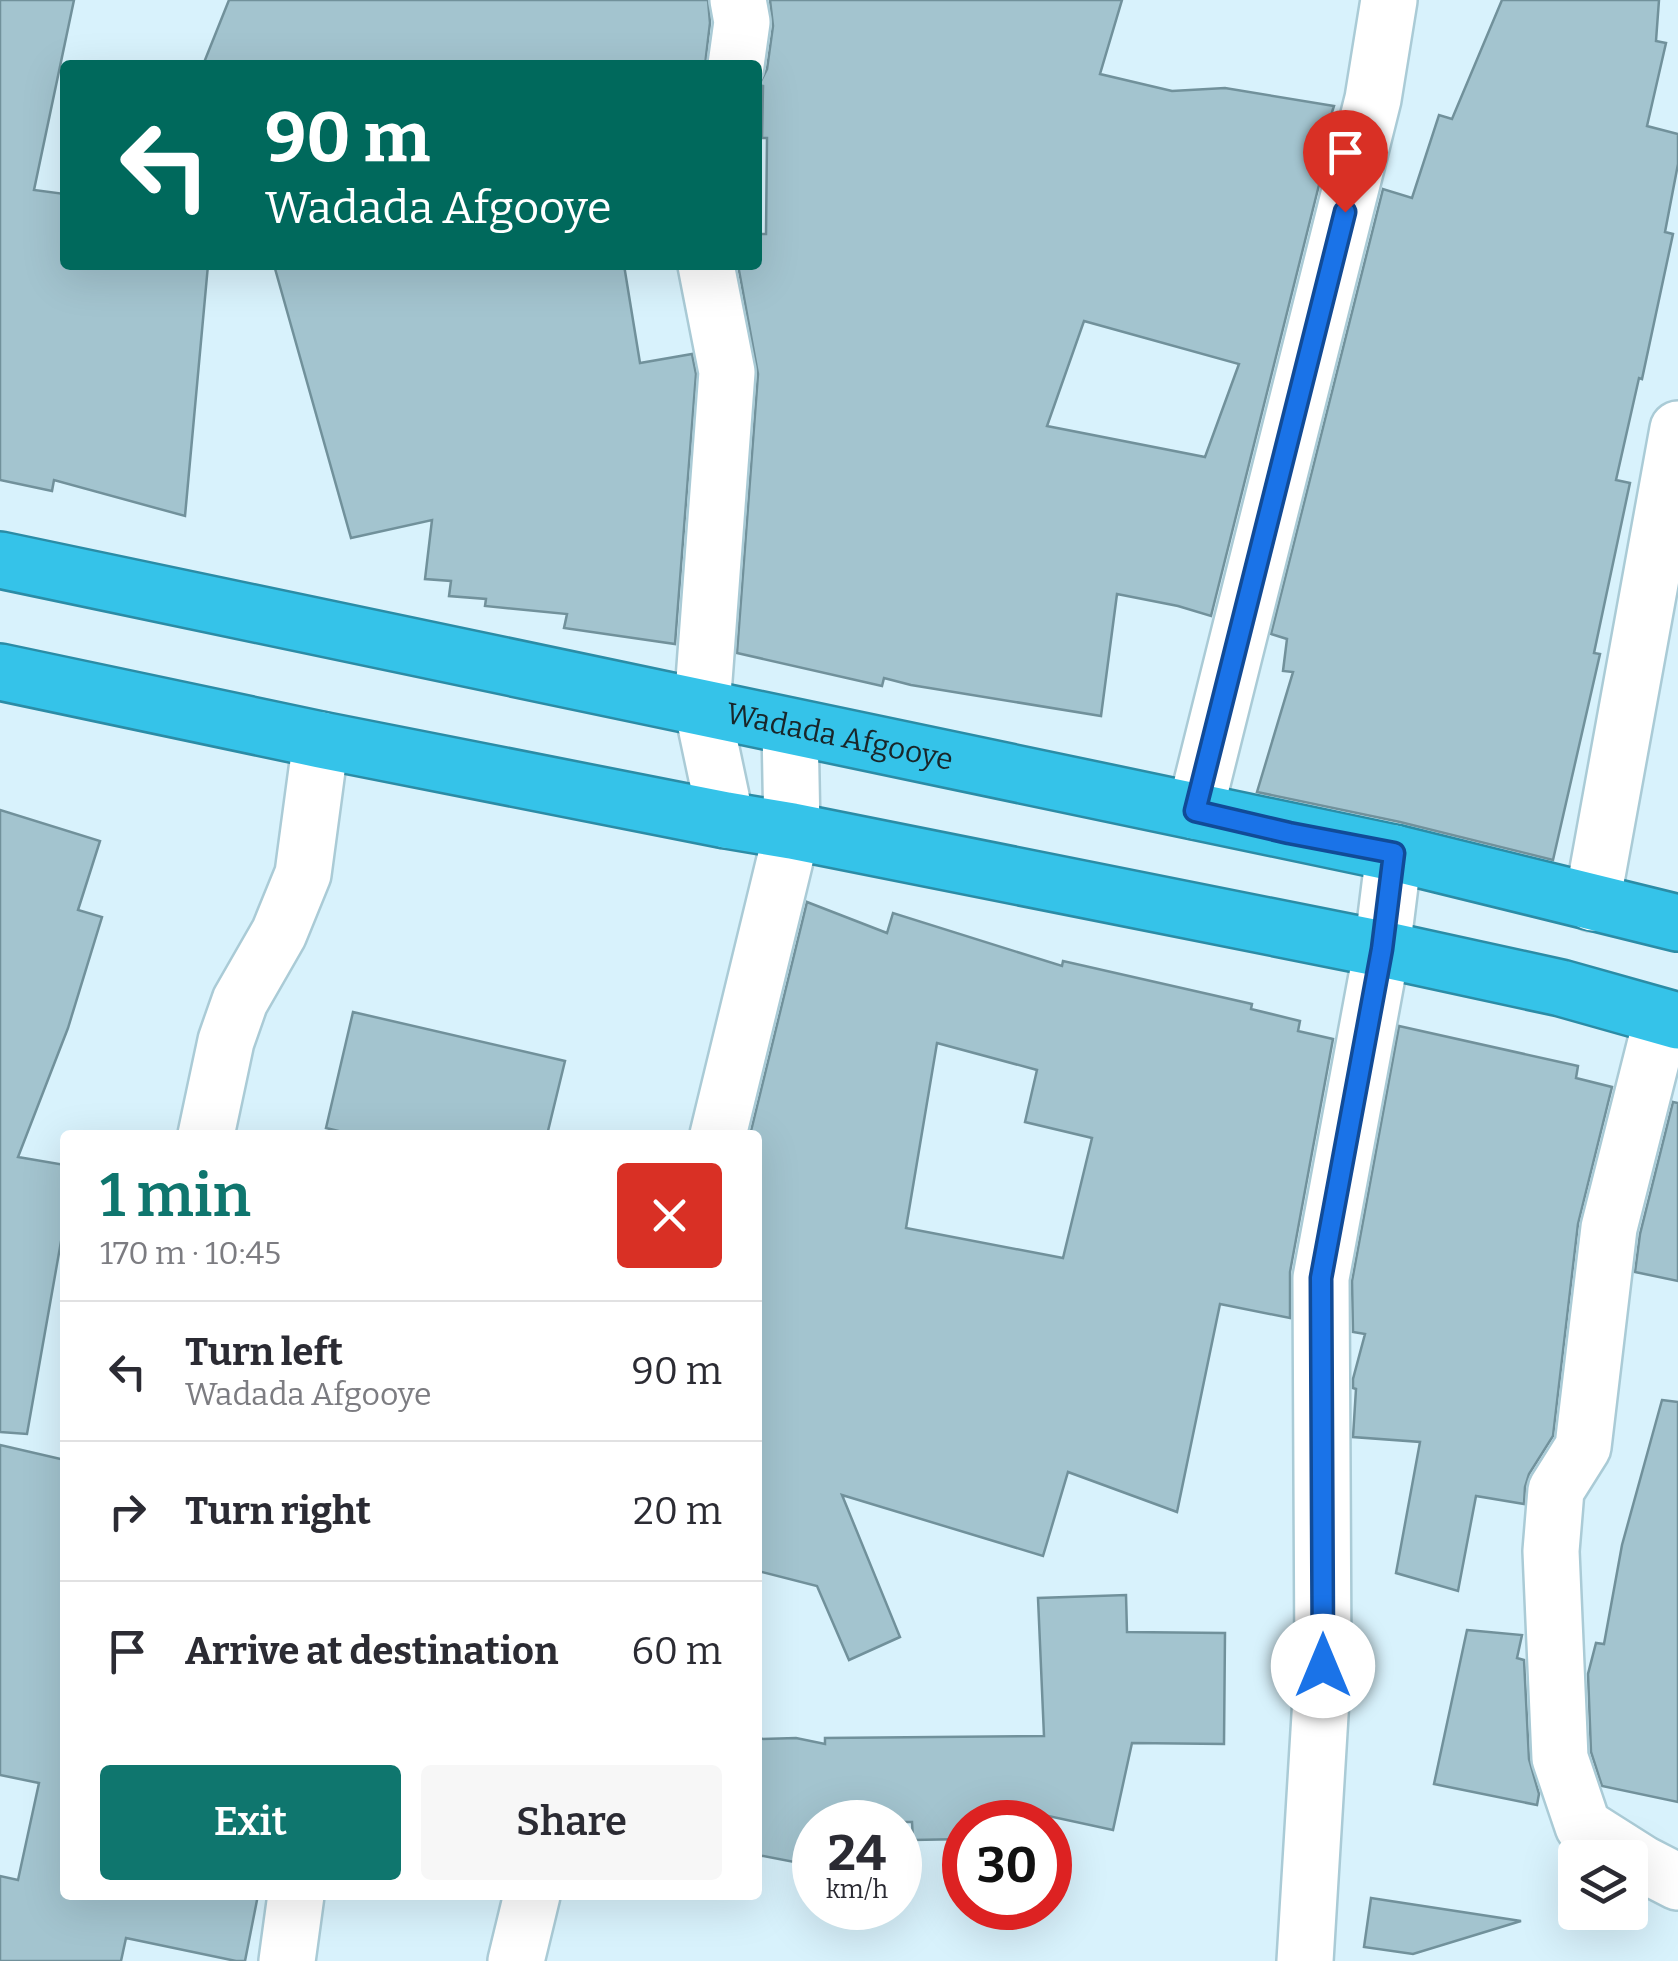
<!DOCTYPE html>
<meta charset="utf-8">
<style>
body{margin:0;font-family:Bitter,serif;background:#f7f7f7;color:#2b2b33;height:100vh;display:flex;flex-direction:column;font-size:38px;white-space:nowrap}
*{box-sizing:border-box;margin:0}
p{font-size:32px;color:#7c7c81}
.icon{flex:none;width:55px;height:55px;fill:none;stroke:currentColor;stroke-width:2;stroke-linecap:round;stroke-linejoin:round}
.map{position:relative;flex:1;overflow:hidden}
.side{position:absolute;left:60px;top:1130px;width:702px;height:770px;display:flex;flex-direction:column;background:#fff;border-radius:10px;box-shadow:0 10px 40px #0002}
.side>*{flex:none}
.guide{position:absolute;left:60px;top:60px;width:702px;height:210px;border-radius:10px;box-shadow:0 10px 40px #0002;background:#00695c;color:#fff;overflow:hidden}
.controls{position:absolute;left:1558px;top:1840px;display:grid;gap:20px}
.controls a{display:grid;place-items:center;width:90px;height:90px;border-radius:10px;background:#fff;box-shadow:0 10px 40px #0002;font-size:50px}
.speed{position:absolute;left:792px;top:1800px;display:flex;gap:20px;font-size:50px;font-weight:700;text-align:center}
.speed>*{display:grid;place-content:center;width:130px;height:130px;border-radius:50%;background:#fff;box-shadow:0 10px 40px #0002;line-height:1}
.speed small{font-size:25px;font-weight:400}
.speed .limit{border:15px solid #d22;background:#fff;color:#111}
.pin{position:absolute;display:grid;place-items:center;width:85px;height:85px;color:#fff;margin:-102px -42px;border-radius:50% 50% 50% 0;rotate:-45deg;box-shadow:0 0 10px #0007}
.pin .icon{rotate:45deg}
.me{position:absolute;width:110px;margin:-55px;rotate:0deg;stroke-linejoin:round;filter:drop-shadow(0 0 8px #0008)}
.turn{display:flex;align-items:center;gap:35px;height:210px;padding:0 40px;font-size:45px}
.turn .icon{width:130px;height:130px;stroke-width:2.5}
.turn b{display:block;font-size:70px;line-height:85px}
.round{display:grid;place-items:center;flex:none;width:105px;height:105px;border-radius:10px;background:#f7f7f7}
.overview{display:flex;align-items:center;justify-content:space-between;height:170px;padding:0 40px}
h1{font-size:60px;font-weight:600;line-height:75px;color:#0f766e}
.button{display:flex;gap:20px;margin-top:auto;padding:20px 40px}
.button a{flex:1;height:115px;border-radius:10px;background:#0f766e;color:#fff;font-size:40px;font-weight:600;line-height:115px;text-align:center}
.button a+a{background:#f7f7f7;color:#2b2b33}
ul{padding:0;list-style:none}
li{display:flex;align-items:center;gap:30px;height:140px;padding:0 40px;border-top:2px solid #e1e1e2}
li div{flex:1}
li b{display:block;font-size:38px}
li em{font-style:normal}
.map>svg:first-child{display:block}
.building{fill:#a3c4cf;stroke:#71919b;stroke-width:2.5;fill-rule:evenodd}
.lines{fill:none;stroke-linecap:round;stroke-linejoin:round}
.street-casing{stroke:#aacbd6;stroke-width:60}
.secondary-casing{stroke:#aacbd6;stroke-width:60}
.highway-casing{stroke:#2b8ca6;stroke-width:60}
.street{stroke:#fff;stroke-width:55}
.secondary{stroke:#fff;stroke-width:55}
.highway{stroke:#35c3e9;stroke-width:55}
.route-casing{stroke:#114b97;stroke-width:25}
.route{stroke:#1a73e8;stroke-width:18}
.labels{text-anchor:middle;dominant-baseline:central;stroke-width:8;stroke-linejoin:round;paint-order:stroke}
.street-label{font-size:30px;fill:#19262a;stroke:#d8f2fc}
</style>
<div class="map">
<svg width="1678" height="1961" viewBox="0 0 1678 1961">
<rect width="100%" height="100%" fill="#d8f2fc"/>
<g class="building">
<polygon points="0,0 74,0 34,190 65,194 65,265 208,265 185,516 54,480 52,491 0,480"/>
<polygon points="229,0 708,0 710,23 705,65 486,65 390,62 390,65 203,65"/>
<path d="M770 0H1122L1100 74 1172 91 1225 88 1334 106 1323 140 1328 142 1318 167 1323 169 1211 616 1178 606 1117 594 1101 716 911 685 884 678 882 686 737 653 758 374 738 265H758V234H766L767 138H762L763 86 759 85 767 69 773 26ZM1084 321 1239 364 1205 457 1047 426Z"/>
<polygon points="1502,0 1659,0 1656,41 1666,43 1647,126 1678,134 1678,164 1665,232 1673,234 1642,379 1639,378 1616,480 1630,483 1594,653 1600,654 1553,860 1400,822 1257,792 1293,672 1283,671 1287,639 1271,634 1383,189 1412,198 1439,115 1452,119"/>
<polygon points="274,265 624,265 640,363 692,354 696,374 675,644 564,628 567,614 485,606 486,599 449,596 451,581 425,579 432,520 351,538"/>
<polygon points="0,810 100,841 78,910 102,917 68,1028 18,1157 65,1165 65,1219 27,1434 0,1432"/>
<path d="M807 902 887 933 893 913 1062 966 1063 961 1252 1004 1251 1009 1300 1021 1298 1031 1333 1039 1290 1272V1318L1220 1304 1177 1512 1068 1472 1043 1556 842 1495 900 1637 849 1660 817 1586 758 1571V1135H750ZM937 1043 1037 1070 1025 1122 1092 1138 1063 1258 906 1228Z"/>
<polygon points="353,1012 565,1061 547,1135 355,1135 326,1128"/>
<polygon points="1399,1026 1578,1066 1576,1078 1612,1087 1578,1224 1553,1436 1529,1474 1525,1487 1524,1504 1476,1496 1458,1591 1396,1573 1420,1442 1353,1437 1356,1389 1353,1388 1353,1379 1365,1334 1353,1332 1352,1281"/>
<polygon points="1673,1102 1678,1103 1678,1281 1635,1272 1640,1234"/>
<polygon points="1662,1400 1678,1402 1678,1802 1602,1786 1591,1752 1588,1674 1596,1643 1604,1644 1622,1545"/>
<polygon points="0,1445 65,1460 65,1895 258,1895 245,1961 236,1961 126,1938 121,1961 0,1961 0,1876 18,1880 39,1783 0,1775"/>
<polygon points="1126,1595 1127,1632 1225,1633 1224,1744 1132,1743 1113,1830 1007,1807 1007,1822 965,1822 965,1839 913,1840 912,1822 815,1822 815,1866 758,1855 758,1739 796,1738 825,1744 825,1738 1044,1736 1038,1598"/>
<polygon points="1467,1630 1522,1635 1517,1658 1524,1660 1529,1759 1539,1794 1537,1805 1434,1784"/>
<polygon points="1371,1898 1521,1921 1413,1954 1364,1947"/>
</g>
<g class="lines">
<defs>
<g id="street">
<polyline points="736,65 742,22 738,0"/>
<polyline points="706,265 727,372 702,707 726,820"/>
<polyline points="1592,903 1678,429"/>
<polyline points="1662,1018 1609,1228 1583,1447 1556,1490 1551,1551 1560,1758 1583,1826 1643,1864 1678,1882"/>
<polyline points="206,1135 226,1041 240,1001 279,933 303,874 321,740"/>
<polyline points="718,1135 792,831 790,727"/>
<polyline points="287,1961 296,1895"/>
<polyline points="516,1961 532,1895"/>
<polyline points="1305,1961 1323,1666 1321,1278 1382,949 1394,853"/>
</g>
<polyline id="secondary" points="1195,811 1373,99 1389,0"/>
<g id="highway">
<path id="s1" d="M0 560 1394 853 1678 923"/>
<polyline points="0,672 321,740 726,820 792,831 1382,949 1561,988 1678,1021"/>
</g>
</defs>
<use href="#street" class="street-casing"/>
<use href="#secondary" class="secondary-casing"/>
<use href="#highway" class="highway-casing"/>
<use href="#street" class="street"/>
<use href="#secondary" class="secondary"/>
<use href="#highway" class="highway"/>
</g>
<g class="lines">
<defs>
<polyline id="route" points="1323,1666 1321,1278 1382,949 1394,853 1289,833 1195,811 1345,212"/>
</defs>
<use href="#route" class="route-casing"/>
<use href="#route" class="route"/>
</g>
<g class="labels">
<g class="street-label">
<text stroke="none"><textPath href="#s1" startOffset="858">Wadada Afgooye</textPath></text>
</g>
</g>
</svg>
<div class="controls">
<a><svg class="icon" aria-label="layers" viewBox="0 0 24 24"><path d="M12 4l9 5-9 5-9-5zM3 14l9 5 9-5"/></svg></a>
</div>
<div class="speed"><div>24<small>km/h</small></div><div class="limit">30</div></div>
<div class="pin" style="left:1345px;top:212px;background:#d93025"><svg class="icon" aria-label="arrive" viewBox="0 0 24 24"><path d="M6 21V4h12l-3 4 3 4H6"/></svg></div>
<svg class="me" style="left:1323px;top:1666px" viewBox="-20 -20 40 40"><circle r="19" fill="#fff"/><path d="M0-13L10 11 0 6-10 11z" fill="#1a73e8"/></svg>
<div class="guide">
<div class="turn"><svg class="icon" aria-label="left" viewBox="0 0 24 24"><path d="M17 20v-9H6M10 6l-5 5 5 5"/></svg><div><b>90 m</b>Wadada Afgooye</div></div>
</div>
<section class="side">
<div class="overview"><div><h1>1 min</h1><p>170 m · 10:45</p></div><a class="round" style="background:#d93025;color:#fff"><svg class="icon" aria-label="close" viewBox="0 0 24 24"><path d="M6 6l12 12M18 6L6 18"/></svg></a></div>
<ul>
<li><svg class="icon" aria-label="left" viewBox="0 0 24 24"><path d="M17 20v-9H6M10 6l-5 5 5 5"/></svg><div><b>Turn left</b><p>Wadada Afgooye</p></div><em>90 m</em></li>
<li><svg class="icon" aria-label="right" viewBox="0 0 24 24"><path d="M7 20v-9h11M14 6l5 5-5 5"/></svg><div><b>Turn right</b></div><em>20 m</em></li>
<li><svg class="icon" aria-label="arrive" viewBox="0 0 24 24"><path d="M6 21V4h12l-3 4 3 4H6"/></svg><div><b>Arrive at destination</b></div><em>60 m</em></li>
</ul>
<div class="button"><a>Exit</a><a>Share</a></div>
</section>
</div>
